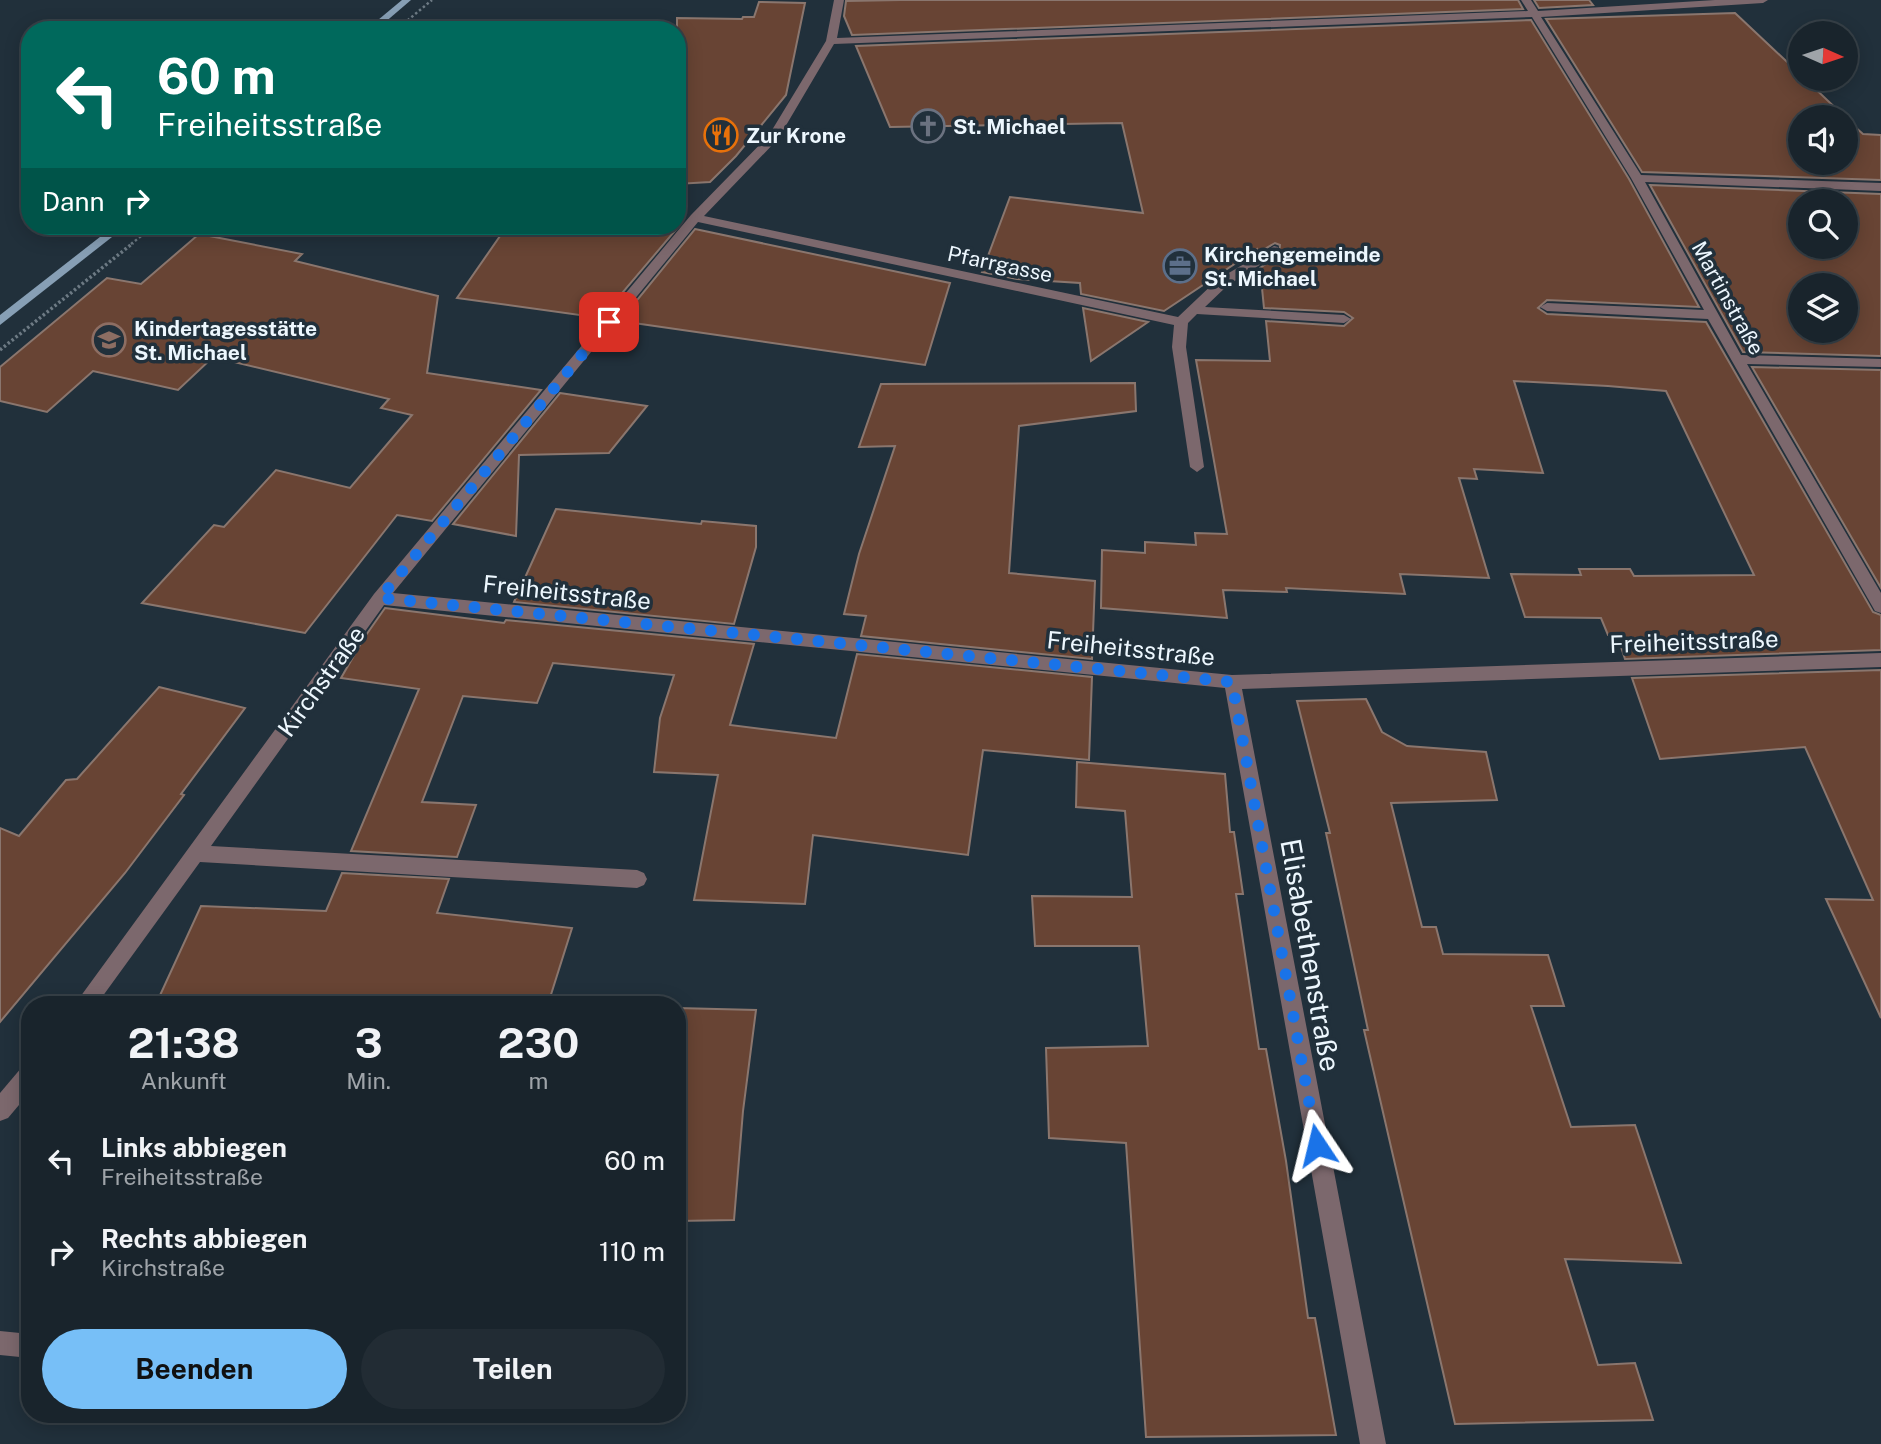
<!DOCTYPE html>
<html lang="de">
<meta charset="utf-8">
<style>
body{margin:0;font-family:"Public Sans",sans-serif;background:#222c34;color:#f1f3f6;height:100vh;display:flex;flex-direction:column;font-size:26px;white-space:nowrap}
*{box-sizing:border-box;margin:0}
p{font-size:23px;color:#9fa4a9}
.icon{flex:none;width:38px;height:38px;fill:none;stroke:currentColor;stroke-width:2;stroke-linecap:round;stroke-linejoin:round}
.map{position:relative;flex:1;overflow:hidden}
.sheet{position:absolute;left:21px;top:996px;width:665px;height:427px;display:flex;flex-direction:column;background:#19242c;border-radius:28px;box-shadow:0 4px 18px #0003,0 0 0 2px #374148}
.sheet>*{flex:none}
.top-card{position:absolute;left:21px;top:21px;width:665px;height:214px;border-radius:28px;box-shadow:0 4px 18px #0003,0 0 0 2px #374148;background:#00695c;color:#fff;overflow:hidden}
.needle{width:46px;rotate:93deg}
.fabs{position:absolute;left:1788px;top:21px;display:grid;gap:14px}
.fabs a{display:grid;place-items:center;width:70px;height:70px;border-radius:50%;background:#19242c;box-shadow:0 4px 18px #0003,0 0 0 2px #374148;font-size:35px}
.pin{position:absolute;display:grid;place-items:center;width:60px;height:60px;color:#fff;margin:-30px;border-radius:14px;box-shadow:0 4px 10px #0006}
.me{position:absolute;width:77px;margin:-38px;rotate:350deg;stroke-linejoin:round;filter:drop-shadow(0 0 5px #0008)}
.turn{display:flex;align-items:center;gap:24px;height:147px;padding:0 21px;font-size:32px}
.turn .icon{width:91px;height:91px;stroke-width:2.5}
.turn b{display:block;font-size:49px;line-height:60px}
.then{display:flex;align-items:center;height:66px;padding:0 21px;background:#0003;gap:14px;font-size:26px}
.eta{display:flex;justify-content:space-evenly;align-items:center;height:119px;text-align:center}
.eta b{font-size:42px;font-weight:700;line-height:49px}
.primary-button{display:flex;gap:14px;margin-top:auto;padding:14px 21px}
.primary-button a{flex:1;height:80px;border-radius:42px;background:#77bff7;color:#111;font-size:28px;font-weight:700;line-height:80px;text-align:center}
.primary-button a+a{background:#222c34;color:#f1f3f6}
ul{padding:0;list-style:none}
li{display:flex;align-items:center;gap:21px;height:91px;padding:0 21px}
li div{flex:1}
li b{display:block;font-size:26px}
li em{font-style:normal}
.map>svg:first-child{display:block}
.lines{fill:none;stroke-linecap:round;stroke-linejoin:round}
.stream{fill:#879fb5;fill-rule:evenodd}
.building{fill:#684434;stroke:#8a766e;stroke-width:2;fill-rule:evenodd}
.path-far1{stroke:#6d7a84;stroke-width:2.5;stroke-dasharray:2.5 2.5;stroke-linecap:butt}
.path{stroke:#6d7a84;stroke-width:3.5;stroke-dasharray:2.5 2.5;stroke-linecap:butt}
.minor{fill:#7c686d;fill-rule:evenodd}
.route{stroke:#1a73e8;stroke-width:12;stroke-dasharray:0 21.6}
.labels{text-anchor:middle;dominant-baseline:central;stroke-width:7;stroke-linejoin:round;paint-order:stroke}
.far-poi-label{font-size:21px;font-weight:bold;fill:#edf7fe;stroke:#21303b;text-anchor:start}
.far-street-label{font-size:21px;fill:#edf7fe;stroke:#21303b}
.street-label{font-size:24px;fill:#edf7fe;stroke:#21303b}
.near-street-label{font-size:28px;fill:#edf7fe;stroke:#21303b}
</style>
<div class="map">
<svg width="1881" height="1444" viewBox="0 0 1881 1444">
<rect width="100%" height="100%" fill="#21303b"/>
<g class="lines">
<g class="stream">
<polygon points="402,0 411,0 376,30 366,30"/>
<polygon points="114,226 126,226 0,325 0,315"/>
</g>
</g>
<g class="building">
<polygon points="901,0 1518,0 1523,9 852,35 844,16 846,1"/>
<polygon points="1534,0 1589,0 1593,5 1539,8"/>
<polygon points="759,2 805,3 786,95 736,156 710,182 677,184 677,18 742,19 743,17 754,17"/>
<polygon points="1735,13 1801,75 1801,79 1805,79 1845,117 1801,117 1801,163 1846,163 1846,119 1863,134 1881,135 1881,180 1642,172 1546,19"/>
<polygon points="1531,20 1629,179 1699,307 1547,300 1538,308 1547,314 1706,322 1873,612 1881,615 1881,650 1625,659 1617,635 1608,635 1601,618 1525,617 1511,574 1581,575 1579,569 1630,569 1634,576 1754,575 1666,391 1608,386 1514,381 1543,473 1474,469 1477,479 1459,478 1489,578 1400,574 1405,594 1286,588 1287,592 1223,590 1227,618 1101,608 1102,550 1145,553 1145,542 1196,545 1195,533 1227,534 1196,360 1270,361 1266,321 1344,326 1353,318 1344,312 1264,308 1260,268 1279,255 1280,245 1275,243 1258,253 1257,249 1164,311 1081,294 1080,283 1017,279 982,272 1010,197 1143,213 1122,123 890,127 856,46"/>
<path d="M1650 185 1881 194V356L1743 352ZM1801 201H1846V247H1801ZM1801 285H1846V331H1801Z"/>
<polygon points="507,226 679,226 601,318 457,298"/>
<polygon points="695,229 950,283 925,365 620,321"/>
<polygon points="199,234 302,254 295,261 438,296 427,373 541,390 432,521 397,515 305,633 142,603 214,525 224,527 276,470 350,488 412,415 381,408 389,399 213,357 178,390 93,371 47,412 0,401 0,367 107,278 141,284"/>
<polygon points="1083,308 1148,322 1091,361"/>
<polygon points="1752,367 1881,370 1881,588"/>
<polygon points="1135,383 1136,411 1019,426 1009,573 1095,581 1092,659 861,636 866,616 844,614 859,554 895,446 859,447 881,384"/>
<polygon points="560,393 647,406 609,453 519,455 516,536 453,524"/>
<polygon points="556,509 701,524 702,521 756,526 756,547 734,624 514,602"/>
<polygon points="385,608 504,623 506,620 754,644 730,725 836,738 857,654 1092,677 1089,760 983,750 968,855 813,835 805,904 694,900 718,775 654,772 660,718 674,675 553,663 537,703 463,696 422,802 476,805 457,857 351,851 419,689 341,678 364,638"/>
<polygon points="1881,670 1881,1018 1826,899 1873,900 1805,747 1660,759 1632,678"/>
<polygon points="159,687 245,708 181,794 184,795 125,873 0,1022 0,828 19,836 66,780 77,779"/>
<polygon points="1366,699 1382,732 1407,746 1486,752 1497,800 1391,803 1422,927 1436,927 1443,954 1548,955 1564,1006 1531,1006 1571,1127 1635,1125 1681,1263 1565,1259 1598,1365 1635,1363 1653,1420 1455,1424 1364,1030 1368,1030 1326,833 1330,833 1297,701"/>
<polygon points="1077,762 1225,774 1230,832 1234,832 1243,894 1236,894 1259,1049 1266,1049 1286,1161 1308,1318 1315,1318 1336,1435 1146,1437 1126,1143 1049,1138 1046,1048 1148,1046 1139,946 1035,946 1032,896 1132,897 1125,811 1076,807"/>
<polygon points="342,873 449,879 437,913 572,928 548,1004 156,1004 201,906 326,911"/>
<polygon points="677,1008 756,1010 743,1111 734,1220 677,1221"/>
</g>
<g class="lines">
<g class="path-far1">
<polyline points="396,30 432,0"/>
<polyline points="131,244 154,226"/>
</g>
<polyline class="path" points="0,350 133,243"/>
<g class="minor">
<polygon points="834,0 844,0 837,38 1528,11 1521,0 1531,0 1538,11 1715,0 1768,0 1763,3 1541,17 1641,175 1881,183 1881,191 1645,182 1741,355 1881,359 1881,367 1747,364 1881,593 1881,613 1875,611 1708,319 1547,311 1540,307 1547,303 1704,310 1631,178 1532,17 834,44 778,139 704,216 1178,317 1217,280 1274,246 1278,247 1278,253 1227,286 1205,307 1344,315 1351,319 1344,323 1197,314 1188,323 1186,347 1204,467 1197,472 1190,467 1172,347 1174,325 698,222 393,593 1232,675 1881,653 1881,667 1242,689 1386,1444 1360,1444 1225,688 384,605 211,846 637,870 644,873 647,879 644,885 637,888 200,862 97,1004 75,1004 374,594 691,215 769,135 826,41"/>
<polygon points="30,1064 30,1092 8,1118 0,1121 0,1093 22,1067"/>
<polygon points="0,1331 30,1334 30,1358 0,1355"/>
</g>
</g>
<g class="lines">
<polyline class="route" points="609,322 380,598 1232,682 1317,1145"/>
</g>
<defs>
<symbol id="church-ring" viewBox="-11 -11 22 22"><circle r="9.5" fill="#21303b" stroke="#6b7280" stroke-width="1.5"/><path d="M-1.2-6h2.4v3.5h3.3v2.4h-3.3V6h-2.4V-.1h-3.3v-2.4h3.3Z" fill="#6b7280"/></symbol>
<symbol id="restaurant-ring" viewBox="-11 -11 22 22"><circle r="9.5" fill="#21303b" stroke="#e8710a" stroke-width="1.5"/><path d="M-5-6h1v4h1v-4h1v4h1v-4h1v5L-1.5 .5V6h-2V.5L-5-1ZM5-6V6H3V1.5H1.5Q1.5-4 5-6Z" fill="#e8710a"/></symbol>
<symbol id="office-ring" viewBox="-11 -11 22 22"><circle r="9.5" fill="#21303b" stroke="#5c6f8a" stroke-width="1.5"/><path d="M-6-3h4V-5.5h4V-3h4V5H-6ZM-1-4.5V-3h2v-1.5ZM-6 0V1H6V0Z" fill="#5c6f8a"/></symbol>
<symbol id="school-ring" viewBox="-11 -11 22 22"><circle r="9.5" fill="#21303b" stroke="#8d6e63" stroke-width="1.5"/><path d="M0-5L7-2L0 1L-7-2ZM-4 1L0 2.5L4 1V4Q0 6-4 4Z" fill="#8d6e63"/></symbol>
</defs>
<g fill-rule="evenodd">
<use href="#church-ring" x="909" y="107" width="38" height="38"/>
<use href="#restaurant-ring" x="702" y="116" width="38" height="38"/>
<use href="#office-ring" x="1161" y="247" width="38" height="38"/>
<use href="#school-ring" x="90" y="321" width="38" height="38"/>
</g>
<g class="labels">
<g class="far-poi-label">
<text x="953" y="126">St. Michael</text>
<text x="746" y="135">Zur Krone</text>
<text x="1204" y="254">Kirchengemeinde<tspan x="1204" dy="24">St. Michael</tspan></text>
<text x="134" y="328">Kindertagesstätte<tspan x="134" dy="24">St. Michael</tspan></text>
</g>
<g class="far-street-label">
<text transform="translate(1000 264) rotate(12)">Pfarrgasse</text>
<text transform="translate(1728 298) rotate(61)">Martinstraße</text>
</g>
<g class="street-label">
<text transform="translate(567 592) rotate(6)">Freiheitsstraße</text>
<text transform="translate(1694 641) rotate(-2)">Freiheitsstraße</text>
<text transform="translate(1131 648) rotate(6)">Freiheitsstraße</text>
<text transform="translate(321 681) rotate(-54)">Kirchstraße</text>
</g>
<g class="near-street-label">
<text transform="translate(1311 955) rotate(80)">Elisabethenstraße</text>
</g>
</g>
</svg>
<div class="fabs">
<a><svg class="needle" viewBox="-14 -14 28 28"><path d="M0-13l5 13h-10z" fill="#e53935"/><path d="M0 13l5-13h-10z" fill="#9fa4a9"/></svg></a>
<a><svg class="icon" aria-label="sound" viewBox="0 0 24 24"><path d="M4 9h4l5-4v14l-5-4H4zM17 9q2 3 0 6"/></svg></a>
<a><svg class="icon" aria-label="search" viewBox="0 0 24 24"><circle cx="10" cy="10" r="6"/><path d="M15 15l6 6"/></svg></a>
<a><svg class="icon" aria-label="layers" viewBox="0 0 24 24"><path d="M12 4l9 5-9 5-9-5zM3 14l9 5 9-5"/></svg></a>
</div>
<div class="pin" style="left:609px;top:322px;background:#d93025"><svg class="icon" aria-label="arrive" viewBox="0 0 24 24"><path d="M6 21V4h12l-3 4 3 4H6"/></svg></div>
<svg class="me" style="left:1317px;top:1145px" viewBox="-20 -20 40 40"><path d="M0-17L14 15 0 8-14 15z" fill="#1a73e8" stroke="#fff" stroke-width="4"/></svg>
<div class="top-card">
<div class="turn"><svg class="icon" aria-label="left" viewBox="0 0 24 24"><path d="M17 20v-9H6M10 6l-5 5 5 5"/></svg><div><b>60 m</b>Freiheitsstraße</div></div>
<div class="then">Dann<svg class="icon" aria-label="right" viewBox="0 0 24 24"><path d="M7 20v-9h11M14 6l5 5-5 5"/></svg></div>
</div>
<section class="sheet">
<div class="eta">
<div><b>21:38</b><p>Ankunft</p></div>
<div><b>3</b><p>Min.</p></div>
<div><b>230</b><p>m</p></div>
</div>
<ul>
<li><svg class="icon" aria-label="left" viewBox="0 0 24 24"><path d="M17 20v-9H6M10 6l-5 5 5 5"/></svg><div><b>Links abbiegen</b><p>Freiheitsstraße</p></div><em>60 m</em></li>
<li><svg class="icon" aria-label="right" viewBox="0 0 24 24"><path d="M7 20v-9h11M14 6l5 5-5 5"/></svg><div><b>Rechts abbiegen</b><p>Kirchstraße</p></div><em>110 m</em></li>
</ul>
<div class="primary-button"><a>Beenden</a><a>Teilen</a></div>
</section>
</div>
